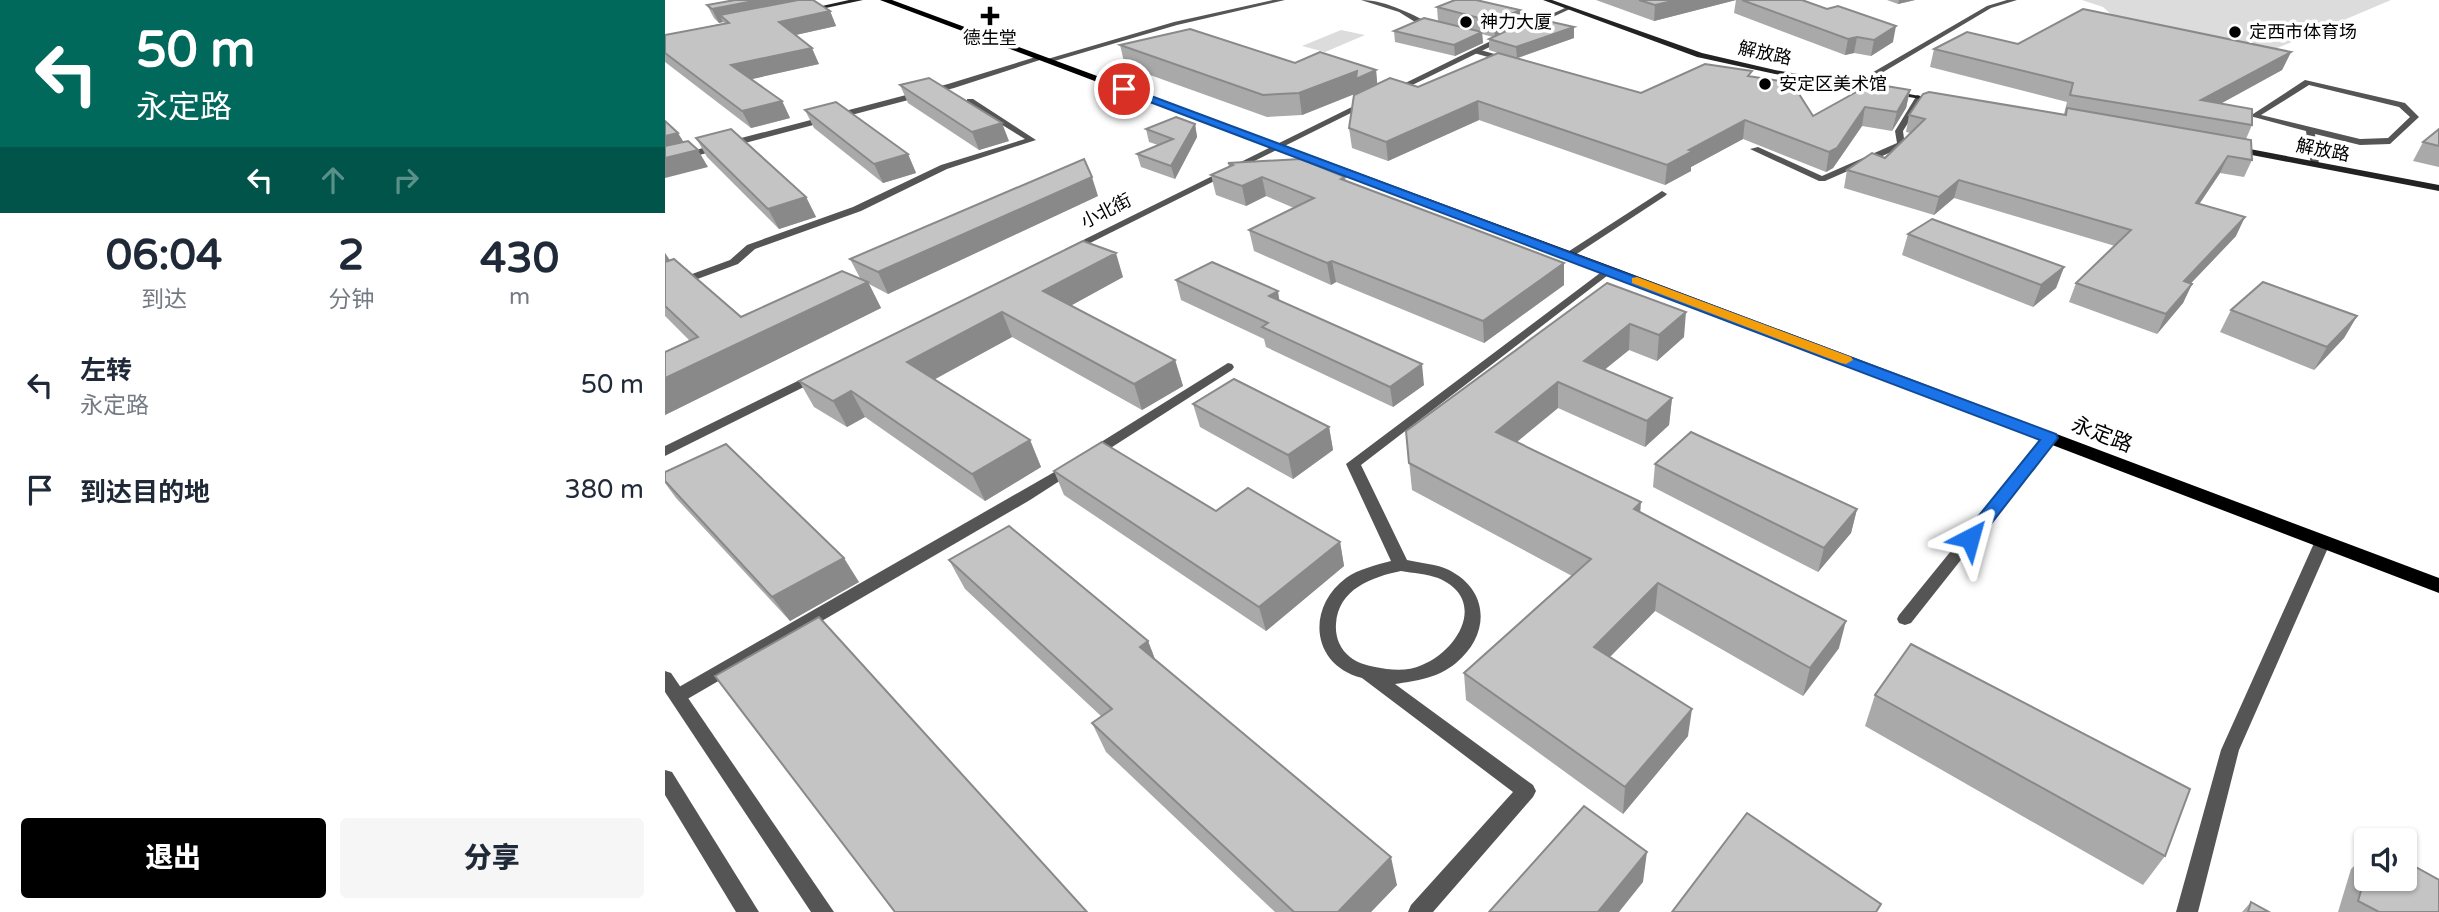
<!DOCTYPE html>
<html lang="zh">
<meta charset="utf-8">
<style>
body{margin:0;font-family:"Varela Round","Noto Sans SC",sans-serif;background:#f6f6f7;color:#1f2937;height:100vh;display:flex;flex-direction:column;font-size:26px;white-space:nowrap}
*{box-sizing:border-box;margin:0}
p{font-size:23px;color:#747a83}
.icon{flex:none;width:38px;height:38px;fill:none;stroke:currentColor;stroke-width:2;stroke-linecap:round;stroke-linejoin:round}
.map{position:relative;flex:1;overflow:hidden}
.details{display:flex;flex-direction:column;background:#fff;width:665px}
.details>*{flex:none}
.guide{background:#00695c;color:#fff;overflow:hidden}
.tools{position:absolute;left:1689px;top:828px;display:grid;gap:14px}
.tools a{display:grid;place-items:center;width:63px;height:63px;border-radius:7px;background:#fff;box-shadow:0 2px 5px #0004;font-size:35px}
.pin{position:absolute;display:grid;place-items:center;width:60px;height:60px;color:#fff;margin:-30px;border:4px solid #fff;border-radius:50%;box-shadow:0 2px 7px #0007}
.me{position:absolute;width:77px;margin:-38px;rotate:39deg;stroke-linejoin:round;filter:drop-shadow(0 0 5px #0008)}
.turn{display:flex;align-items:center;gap:24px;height:147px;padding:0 21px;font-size:32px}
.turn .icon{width:91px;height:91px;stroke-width:2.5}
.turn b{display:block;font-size:49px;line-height:60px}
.lanes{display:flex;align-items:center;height:66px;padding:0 21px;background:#0003;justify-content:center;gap:35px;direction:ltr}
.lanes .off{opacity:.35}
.eta{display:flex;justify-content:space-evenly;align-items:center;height:119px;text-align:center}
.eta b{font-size:42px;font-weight:800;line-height:49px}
.button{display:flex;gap:14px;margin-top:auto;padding:14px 21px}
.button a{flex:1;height:80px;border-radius:7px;background:#000;color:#fff;font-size:28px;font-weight:800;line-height:80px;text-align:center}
.button a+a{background:#f6f6f7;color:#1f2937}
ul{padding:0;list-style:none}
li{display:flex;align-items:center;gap:21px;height:105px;padding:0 21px}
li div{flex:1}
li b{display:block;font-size:26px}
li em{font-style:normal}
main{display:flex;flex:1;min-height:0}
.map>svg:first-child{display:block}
.green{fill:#dcdcdc}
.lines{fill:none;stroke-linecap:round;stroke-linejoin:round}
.service{fill:#555;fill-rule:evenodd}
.minor{fill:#555;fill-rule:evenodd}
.tertiary{fill:#555;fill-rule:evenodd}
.secondary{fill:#222;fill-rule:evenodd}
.primary{fill:#000;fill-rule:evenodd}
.wall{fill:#a9a9a9}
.shaded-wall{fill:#898989}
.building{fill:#c4c4c4;stroke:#898989;stroke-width:2}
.route{fill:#1a73e8;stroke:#114b97;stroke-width:2}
.slow{fill:#f59e0b}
.poi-dot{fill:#000;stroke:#fff;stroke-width:2.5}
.labels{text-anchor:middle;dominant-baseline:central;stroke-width:7;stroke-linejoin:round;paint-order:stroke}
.far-poi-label{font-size:18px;fill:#000;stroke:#fff;text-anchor:start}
.far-street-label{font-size:18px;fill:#000;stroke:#fff}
.street-label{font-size:21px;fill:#000;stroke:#fff}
</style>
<main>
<section class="details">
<div class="guide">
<div class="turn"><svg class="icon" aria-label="left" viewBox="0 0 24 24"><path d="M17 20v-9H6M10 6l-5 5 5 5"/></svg><div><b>50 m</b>永定路</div></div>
<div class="lanes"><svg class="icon" aria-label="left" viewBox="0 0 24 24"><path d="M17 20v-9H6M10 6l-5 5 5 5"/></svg><svg class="icon off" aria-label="ahead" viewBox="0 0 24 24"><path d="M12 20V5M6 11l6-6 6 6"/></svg><svg class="icon off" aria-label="right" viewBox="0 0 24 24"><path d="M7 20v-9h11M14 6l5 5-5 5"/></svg></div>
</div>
<div class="eta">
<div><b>06:04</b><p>到达</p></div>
<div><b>2</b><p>分钟</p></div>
<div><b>430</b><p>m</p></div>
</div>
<ul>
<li><svg class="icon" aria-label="left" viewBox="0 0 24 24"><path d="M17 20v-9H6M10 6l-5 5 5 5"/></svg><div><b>左转</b><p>永定路</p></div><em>50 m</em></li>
<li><svg class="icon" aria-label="arrive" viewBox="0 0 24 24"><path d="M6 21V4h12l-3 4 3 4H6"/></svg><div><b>到达目的地</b></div><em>380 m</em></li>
</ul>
<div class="button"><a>退出</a><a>分享</a></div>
</section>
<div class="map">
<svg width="1774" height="912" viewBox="0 0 1774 912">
<rect width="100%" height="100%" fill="#fff"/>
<g class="green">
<polygon points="1417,0 1726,0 1603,52 1448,16 1438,7"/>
<polygon points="676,30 700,35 660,52 637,46"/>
</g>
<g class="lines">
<g class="service">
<polygon points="608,0 620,0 512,25 386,62 379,60 509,22"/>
<path d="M696 0C723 0 749 16 773 27L769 29 755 25 734 12Z"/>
<polygon points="812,49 847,59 848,61 844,63 809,53 808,51"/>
<path d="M1640 80 1740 103 1754 117 1725 144 1695 145 1650 134 1654 164 1646 166 1641 131 1585 116ZM1644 85 1734 107 1745 117 1723 138 1695 139 1596 115Z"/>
<polygon points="1252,95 1259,97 1238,131 1240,146 1160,181 1154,181 1085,149 1093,147 1157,176 1232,143 1230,131"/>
<polygon points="997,191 1002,194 1000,196 907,257 899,257 898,255"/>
<polygon points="1385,434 1392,438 1390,441 1246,623 1240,625 1234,623 1232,619 1234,615 1380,435"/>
</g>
<g class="minor">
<polygon points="374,56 381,58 289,88 0,164 0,158 283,84"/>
<polygon points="302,99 308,99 371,140 282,169 196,211 90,249 73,264 0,291 0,284 65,260 82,245 188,207 276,165 360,139 302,103"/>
<path d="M943 267 948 270 947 272 696 465 742 560C755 563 772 564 784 570 825 591 825 635 791 663 773 678 751 681 730 684L868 785 871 791 868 797 768 912H743L746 905 848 792 697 678C646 665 641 608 681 578 694 569 711 565 726 561L681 464ZM736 571C748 573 762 574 773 578 823 599 794 650 757 665 742 672 725 670 710 667 701 665 692 663 685 657 675 649 670 637 671 624 673 589 707 577 736 571Z"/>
<polygon points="563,363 567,364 569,367 567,370 430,458 420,458 418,455 420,452"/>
<polygon points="405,463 410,465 412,468 410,471 365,500 19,701 13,703 7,701 4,696 7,691"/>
<polygon points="1658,536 1663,537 1666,541 1574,750 1533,912 1511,912 1556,750 1650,541 1653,537"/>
</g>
<g class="tertiary">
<polygon points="1342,0 1352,0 1326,8 1193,87 1186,85 1322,6"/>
<polygon points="900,8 905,9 864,28 858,27"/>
<polygon points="838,35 845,37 729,94 722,92"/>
<polygon points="701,100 708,102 409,251 405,252 400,249"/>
<polygon points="153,371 159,375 157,378 0,456 0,446"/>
<polygon points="0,671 6,673 169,912 146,912 0,692"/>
<polygon points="0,770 7,772 94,912 71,912 0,795"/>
</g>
<g class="secondary">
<polygon points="184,0 198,0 142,12 139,10"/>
<polygon points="878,0 887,0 1037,53 1110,70 1277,100 1273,102 1110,74 1032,57"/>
<polygon points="1569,146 1774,185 1774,191 1566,151 1566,147"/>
</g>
<polygon class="primary" points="215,0 227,0 948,267 1774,578 1774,593 938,273"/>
</g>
<g class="wall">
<polygon points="931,0 1071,0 989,21"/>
<polygon points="1071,0 1137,0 1228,42 1206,56 1189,53 1180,55 1069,13"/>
<polygon points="1222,0 1250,0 1233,4"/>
<polygon points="42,5 165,11 171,26 131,35 154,64 86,79 117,101 125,118 86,128 0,62 0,35 59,23 58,22 54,23 49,18"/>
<polygon points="772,7 856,24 909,38 853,58 976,93 1086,76 1148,116 1218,85 1245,90 1241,108 1227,131 1197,126 1168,168 1161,172 1078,139 1026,167 1026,171 1000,185 814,120 723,161 687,148 684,128 692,93 637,115 602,117 460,66 455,45 711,70 712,84 753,87 833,53 824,50 824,39 828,37 817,34 818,43 790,56 730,42 729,31 773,21"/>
<polygon points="1353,44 1626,52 1617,70 1557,103 1587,125 1581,139 1587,160 1579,177 1555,173 1534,204 1571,236 1526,283 1527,284 1518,303 1492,334 1404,302 1411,283 1450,246 1289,198 1269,215 1179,188 1182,170 1220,158 1246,133 1241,132 1244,115 1399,114 1402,102 1265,67 1269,49"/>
<polygon points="235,85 344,141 314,150 243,103"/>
<polygon points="140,110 243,154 251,173 218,183 149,128"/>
<polygon points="530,124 532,137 510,179 476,167 472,154 493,145 484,142 481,129"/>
<polygon points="1774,129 1774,167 1748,161 1758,142"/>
<polygon points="31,138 141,197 151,217 114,229 42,157"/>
<polygon points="563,163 680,177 681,181 899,263 899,285 819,343 671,282 666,285 589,251 584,230 629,208 601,196 581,206 551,195 546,175 564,167"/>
<polygon points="433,196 223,294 204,284 216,308 0,415 0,352 25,341 0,316 0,253 5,260 76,317 195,278 185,259"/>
<polygon points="1243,234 1399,267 1391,288 1368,307 1237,255"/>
<polygon points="418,241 458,277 405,306 510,360 518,386 477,410 347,337 269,379 365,440 376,467 320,501 200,417 182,427 149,407 134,381"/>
<polygon points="511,280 614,301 759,385 728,407 601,347 599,339 516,300"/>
<polygon points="942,283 1019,337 992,361 964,350 939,370 1007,398 1004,425 980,447 893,408 852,442 975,513 1174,648 1138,696 990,611 945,657 1023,736 958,814 801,700 799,673 907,576 747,490 741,431"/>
<polygon points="1566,310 1692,316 1679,338 1649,370 1555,332"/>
<polygon points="528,404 664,427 668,450 628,479 535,427"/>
<polygon points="990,464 1192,509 1186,533 1153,572 988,487"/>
<polygon points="389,471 675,542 679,566 601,631 399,495"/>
<polygon points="0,472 194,582 125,621 11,498 0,483"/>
<polygon points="284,560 483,641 490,659 732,885 706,912 610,912 441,752 427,723 437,717 300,589"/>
<polygon points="1210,695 1500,856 1478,885 1200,726"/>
<polygon points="1701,854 1701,878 1774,912 1673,912 1686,869"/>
<polygon points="1586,902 1604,912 1577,912"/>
</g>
<g class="shaded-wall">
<polygon points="94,0 149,0 55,15 58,22 54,23 47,9"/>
<polygon points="1012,0 1071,0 989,21 990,5"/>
<polygon points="1234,0 1250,0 1233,4"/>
<polygon points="855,10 856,26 830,38 829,22"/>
<polygon points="165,11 171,26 121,37 114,22"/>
<polygon points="1231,26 1228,42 1206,56 1209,40"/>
<polygon points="909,27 909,38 852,58 851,47"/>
<polygon points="817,32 818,43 790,56 789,45"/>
<polygon points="1192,37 1189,53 1180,55 1183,39"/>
<polygon points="147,48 154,64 74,82 66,65"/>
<polygon points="1626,52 1617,70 1533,116 1536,100"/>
<polygon points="711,70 713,92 692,93 637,115 634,93 692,71"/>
<polygon points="1245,90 1241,108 1227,131 1232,112"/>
<polygon points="117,101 125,118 86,128 77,111"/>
<polygon points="813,101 814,120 723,161 721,142"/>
<polygon points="1200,107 1197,126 1168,168 1161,172 1164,152"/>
<polygon points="1080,120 1078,139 1026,167 1026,171 1000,185 1002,165 1024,150"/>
<polygon points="337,123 344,141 314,150 307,132"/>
<polygon points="530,124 532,137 510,179 506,166"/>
<polygon points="13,133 23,149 0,156 0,136"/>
<polygon points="33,150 43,167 0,178 0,158"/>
<polygon points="243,154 251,173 218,183 209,164"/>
<polygon points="1563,156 1555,173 1523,221 1531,203"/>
<polygon points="427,177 433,196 223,294 213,272"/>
<polygon points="597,177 601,196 581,206 577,186"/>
<polygon points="1294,180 1289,198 1269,215 1274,197"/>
<polygon points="141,197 151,217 114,229 103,209"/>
<polygon points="1580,217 1571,236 1510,300 1519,281"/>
<polygon points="0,253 14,276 0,282"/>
<polygon points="451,253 458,277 387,316 378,291"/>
<polygon points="667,261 671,282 666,285 662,263"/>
<polygon points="899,263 899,285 819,343 818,321"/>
<polygon points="1399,267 1391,288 1368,307 1376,285"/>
<polygon points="203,282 216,308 0,415 0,378"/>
<polygon points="1527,284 1518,303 1492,334 1501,314"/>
<polygon points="613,291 616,311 604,296"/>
<polygon points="337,312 347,337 254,388 242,362"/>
<polygon points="1021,312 1019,337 992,361 994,335"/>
<polygon points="1692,316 1679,338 1649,370 1662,347"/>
<polygon points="965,324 964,350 918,387 919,361"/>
<polygon points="510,360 518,386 477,410 469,384"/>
<polygon points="757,364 759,385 728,407 725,387"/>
<polygon points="893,382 893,408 832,458 831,432"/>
<polygon points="186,391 200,417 182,427 168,401"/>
<polygon points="1007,398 1004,425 980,447 982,421"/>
<polygon points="664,427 668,450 628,479 623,455"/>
<polygon points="365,440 376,467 320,501 307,474"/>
<polygon points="976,502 974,529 969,509"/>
<polygon points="1192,509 1186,533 1153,572 1159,548"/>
<polygon points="675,542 679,566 601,631 594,607"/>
<polygon points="179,558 194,582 125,621 107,597"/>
<polygon points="993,583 990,611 928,674 929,647"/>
<polygon points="1181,621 1174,648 1138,696 1145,668"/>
<polygon points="483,641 494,670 475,647"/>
<polygon points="1027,709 1023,736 958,814 960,787"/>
<polygon points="982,852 978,882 954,912 933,912"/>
<polygon points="726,857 732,885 706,912 673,912"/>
</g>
<g class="building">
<polygon points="70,0 94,0 47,9 42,5"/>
<polygon points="133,0 148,0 165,11 114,22 147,48 66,65 117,101 77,111 0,53 0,35 64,23 55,15"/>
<polygon points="790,0 811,0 855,10 829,22 772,7"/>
<polygon points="974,0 1012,0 990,5"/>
<polygon points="1077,0 1137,0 1162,9 1173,6 1231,26 1209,40 1192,37 1183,39"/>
<polygon points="1418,9 1626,52 1536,100 1587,109 1587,125 1405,95 1408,83 1269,49 1302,32 1353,44"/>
<polygon points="759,18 817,32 789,45 729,31"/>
<polygon points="869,18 909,27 851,47 824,39"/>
<polygon points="525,29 630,63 655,52 711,70 691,79 692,71 634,93 598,95 455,45"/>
<polygon points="833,53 976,93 1040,64 1087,71 1083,76 1127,83 1148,116 1220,76 1215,85 1245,90 1232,112 1200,107 1172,148 1164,152 1080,120 1024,150 1028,151 1002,165 813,101 721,142 684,128 689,95 725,78 753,87"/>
<polygon points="264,78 337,123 307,132 235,85"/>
<polygon points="1264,92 1401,115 1402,108 1586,140 1587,160 1563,156 1531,203 1580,217 1519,281 1527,284 1501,314 1411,283 1466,230 1294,180 1274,197 1182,170 1207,153 1220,158 1260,119 1244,115 1258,94"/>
<polygon points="171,102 243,154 209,164 140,110"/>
<polygon points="511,117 530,124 506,166 472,154 508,139 481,129"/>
<polygon points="0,121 13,133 0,136"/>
<polygon points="66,129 141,197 103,209 31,138"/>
<polygon points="1774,129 1774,146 1758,142"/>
<polygon points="23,141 33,150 0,158 0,146"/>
<polygon points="419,159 427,177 213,272 185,259"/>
<polygon points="636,159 680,177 676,179 899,263 818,321 667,261 662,263 584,230 649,198 597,177 577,186 546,175 568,165 563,163"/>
<polygon points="1267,219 1399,267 1376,285 1243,234"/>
<polygon points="418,241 451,253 378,291 510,360 469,384 337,312 242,362 365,440 307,474 186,391 168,401 134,381"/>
<polygon points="9,259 76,317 177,271 203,282 0,378 0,352 33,337 0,306 0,262"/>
<polygon points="547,262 613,291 604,296 757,364 725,387 597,327 603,323 511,280"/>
<polygon points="1598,282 1692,316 1662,347 1566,310"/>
<polygon points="942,283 1021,312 994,335 965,324 919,361 1007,398 982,421 893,382 831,432 976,502 969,509 1181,621 1145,668 993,583 929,647 1027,709 960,787 799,673 926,559 744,463 741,431"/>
<polygon points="569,379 664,427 623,455 528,404"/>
<polygon points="1026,432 1192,509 1159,548 990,464"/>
<polygon points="437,442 551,511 583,488 675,542 594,607 389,471"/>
<polygon points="61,444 179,558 107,597 0,481 0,472"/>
<polygon points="344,526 483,641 475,647 726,857 673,912 629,912 427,723 447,709 284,560"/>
<polygon points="154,617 422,912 230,912 50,676"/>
<polygon points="1246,644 1525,789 1500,856 1210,695"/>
<polygon points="919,806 982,852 933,912 824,912"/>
<polygon points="1082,813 1216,904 1211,912 1007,912"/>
<polygon points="1740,861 1774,880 1774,912 1714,912 1693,901 1701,874 1701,878 1740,878"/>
<polygon points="1586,902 1604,912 1583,912"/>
</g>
<polygon class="route" points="456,87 462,87 1391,434 1393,438 1311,543 1299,543 1296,538 1299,534 1375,440 456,91"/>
<polygon class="slow" points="972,277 1186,357 1188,360 1181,364 1176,363 967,283 967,278"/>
<g class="poi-dot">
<path d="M321.5 5.5h7v7h7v7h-7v7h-7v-7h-7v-7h7z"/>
<circle cx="801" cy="22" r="7"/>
<circle cx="1570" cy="32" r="7"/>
<circle cx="1100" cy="84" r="7"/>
</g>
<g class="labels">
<g class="far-poi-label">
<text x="815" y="22">神力大厦</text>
<text x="1584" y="32">定西市体育场</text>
<text x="325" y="38" text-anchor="middle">德生堂</text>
<text x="1114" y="84">安定区美术馆</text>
</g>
<g class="far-street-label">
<text transform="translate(1100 53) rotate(12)">解放路</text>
<text transform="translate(1658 150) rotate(11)">解放路</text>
<text transform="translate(441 211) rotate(-27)">小北街</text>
</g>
<g class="street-label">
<text transform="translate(1437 435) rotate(21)">永定路</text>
</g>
</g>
</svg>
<div class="tools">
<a><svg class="icon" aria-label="sound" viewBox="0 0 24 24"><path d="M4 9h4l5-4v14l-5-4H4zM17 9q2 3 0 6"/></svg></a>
</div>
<div class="pin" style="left:459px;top:89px;background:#d93025"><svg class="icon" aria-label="arrive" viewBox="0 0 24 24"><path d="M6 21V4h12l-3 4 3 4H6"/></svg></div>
<svg class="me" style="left:1305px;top:538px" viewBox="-20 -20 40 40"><path d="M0-17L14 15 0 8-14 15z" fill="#1a73e8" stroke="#fff" stroke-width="4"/></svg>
</div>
</main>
